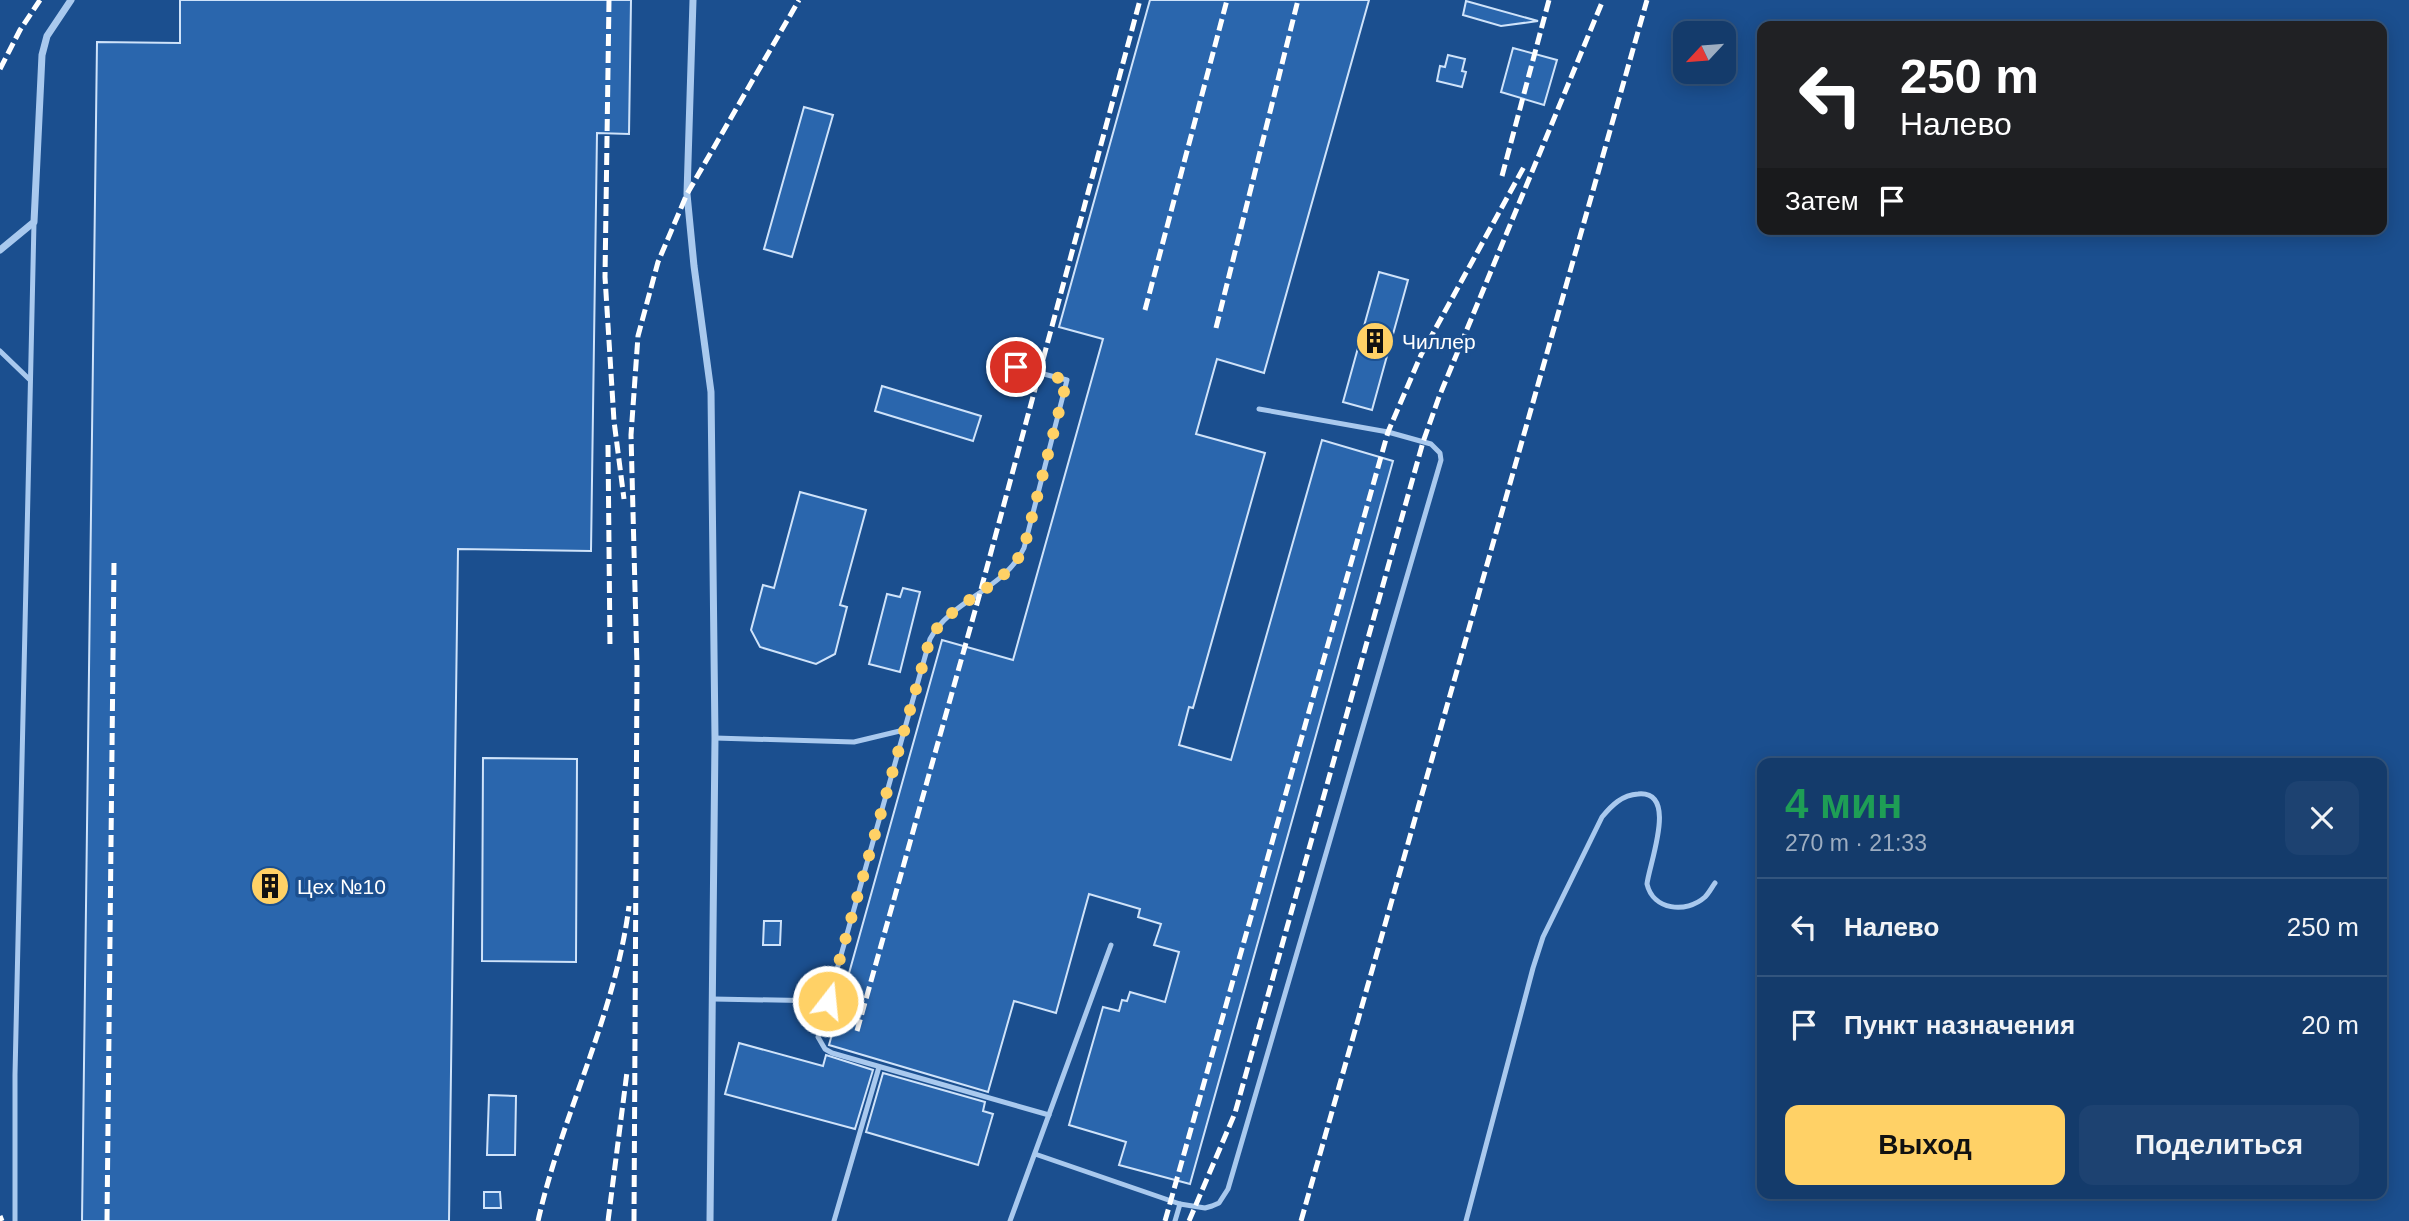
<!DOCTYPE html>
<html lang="ru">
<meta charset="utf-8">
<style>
body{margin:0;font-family:Arial,sans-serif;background:#1d4271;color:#f1f3f6;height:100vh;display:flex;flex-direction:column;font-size:26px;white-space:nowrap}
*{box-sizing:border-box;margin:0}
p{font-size:23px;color:#9dadc1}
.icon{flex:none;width:38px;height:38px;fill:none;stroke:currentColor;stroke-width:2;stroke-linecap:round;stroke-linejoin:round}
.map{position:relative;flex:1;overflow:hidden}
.drawer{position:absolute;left:1757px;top:758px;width:630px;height:441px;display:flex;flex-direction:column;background:#143b6b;border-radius:14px;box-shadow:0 4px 18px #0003,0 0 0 2px #33557e}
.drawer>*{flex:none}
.top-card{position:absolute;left:1757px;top:21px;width:630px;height:214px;border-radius:14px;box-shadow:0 4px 18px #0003,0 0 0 2px #33557e;background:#202124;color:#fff;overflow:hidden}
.needle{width:46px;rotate:244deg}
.buttons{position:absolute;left:1673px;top:21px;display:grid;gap:14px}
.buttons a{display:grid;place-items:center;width:63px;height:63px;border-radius:14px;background:#143b6b;box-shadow:0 4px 18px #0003,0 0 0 2px #33557e;font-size:35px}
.pin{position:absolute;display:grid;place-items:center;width:60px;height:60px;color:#fff;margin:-30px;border:4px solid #fff;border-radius:50%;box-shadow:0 2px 7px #0007}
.me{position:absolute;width:77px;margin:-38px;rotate:16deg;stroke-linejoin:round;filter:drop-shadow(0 0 5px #0008)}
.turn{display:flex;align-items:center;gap:24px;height:147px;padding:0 28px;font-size:32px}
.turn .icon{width:91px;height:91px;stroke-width:2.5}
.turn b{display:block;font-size:49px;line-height:60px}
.then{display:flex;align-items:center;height:66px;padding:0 28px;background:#0003;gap:14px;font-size:26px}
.round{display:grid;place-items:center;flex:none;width:74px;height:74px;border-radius:14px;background:#1d4271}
.overview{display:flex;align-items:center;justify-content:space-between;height:119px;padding:0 28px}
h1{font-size:42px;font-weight:800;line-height:52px;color:#1e9e55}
.action{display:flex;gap:14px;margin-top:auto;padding:14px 28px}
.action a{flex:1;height:80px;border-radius:14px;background:#ffd166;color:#111;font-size:28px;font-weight:800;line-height:80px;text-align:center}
.action a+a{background:#1d4271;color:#f1f3f6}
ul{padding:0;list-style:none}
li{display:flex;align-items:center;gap:21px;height:98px;padding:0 28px;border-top:2px solid #33557e}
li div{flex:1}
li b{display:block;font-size:26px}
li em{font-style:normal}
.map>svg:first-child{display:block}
.building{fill:#2a66ad;stroke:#cfe3fa;stroke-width:2}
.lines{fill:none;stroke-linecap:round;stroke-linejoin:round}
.service{stroke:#a9c9ee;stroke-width:5}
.minor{stroke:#a9c9ee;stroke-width:7}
.rail{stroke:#fff;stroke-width:5;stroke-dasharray:12 5;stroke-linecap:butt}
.route{stroke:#ffd166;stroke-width:12;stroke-dasharray:0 21.6}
.labels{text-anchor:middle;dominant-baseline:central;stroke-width:7;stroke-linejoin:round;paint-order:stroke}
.poi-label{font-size:21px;fill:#fff;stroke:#1b4f8f;text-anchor:start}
</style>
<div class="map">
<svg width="2409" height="1221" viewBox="0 0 2409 1221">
<rect width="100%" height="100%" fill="#1b4f8f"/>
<g class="building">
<polygon points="180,0 631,0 629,134 597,133 591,551 458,549 449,1221 82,1221 97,42 180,43"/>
<polygon points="1150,0 1369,0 1264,373 1217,359 1196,434 1265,453 1193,708 1189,707 1179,745 1231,760 1322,440 1393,461 1190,1184 1119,1165 1126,1142 1069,1125 1103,1007 1119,1011 1122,1000 1127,1001 1130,992 1165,1002 1179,952 1154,945 1161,924 1138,917 1140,909 1089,894 1056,1013 1014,1001 988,1092 829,1045 942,640 1013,660 1103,339 1059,327"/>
<polygon points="1466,1 1538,21 1501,26 1463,15"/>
<polygon points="1513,48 1557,60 1544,105 1501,92"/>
<polygon points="1448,55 1465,59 1462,71 1466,72 1462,87 1437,81 1440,66 1445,67"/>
<polygon points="804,107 833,115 792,257 764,249"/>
<polygon points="1379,272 1408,280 1372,410 1343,402"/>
<polygon points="882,386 981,416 973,441 875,411"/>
<polygon points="800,492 866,510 840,605 847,607 835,654 816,664 760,647 751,630 763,585 774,588"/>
<polygon points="903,588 920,592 900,672 869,664 887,594 900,597"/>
<polygon points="483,758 577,759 576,962 482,961"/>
<polygon points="764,921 781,921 780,945 763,945"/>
<polygon points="739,1043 823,1066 826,1055 873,1070 855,1129 725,1094"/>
<polygon points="883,1073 985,1102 983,1111 993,1114 978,1165 866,1132"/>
<polygon points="489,1095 516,1096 515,1155 487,1155"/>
<polygon points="484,1192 500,1192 501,1208 484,1208"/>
</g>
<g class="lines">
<g class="service">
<polyline points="0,351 29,379"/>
<path d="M1016 367 1067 380 1024 548C1004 590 952 599 930 639L818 1037 825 1049 832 1053 1049 1115"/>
<polyline points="715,738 854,742 904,730"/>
<polyline points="713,999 828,1001"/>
<polyline points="1035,1154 1180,1204 1205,1208 1212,1206 1219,1203 1228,1189 1441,460 1440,453 1431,444 1388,432 1259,409"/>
<polyline points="15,1221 15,1075 34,222"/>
<polyline points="834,1221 879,1067"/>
<polyline points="1010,1221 1111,945"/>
<polyline points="1175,1221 1180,1204"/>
<path d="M1466 1221 1533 968 1543 937 1602 817C1612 805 1622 795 1638 794 1679 790 1649 864 1647 884 1653 910 1686 914 1705 897 1709 893 1712 887 1715 883"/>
</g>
<g class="minor">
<polyline points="693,0 687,194 694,266 711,392 715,738 710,1221"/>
<polyline points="0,250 34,222 42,55 47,36 71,0"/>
</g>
<g class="rail">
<polyline points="609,0 605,277 614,421 624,499"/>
<polyline points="0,69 20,30 40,0"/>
<polyline points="1502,176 1549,0"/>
<polyline points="1145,310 1227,0"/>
<polyline points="1216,328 1298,0"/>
<polyline points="608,445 610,648"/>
<polyline points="857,1031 980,593 1140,0"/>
<polyline points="0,1216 2,1221"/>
<polyline points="107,1221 114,561"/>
<path d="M538 1221C562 1114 615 1016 629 906"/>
<polyline points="608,1221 627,1072"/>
<polyline points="634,1221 637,666 631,435 638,336 658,262 687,194 799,0"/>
<polyline points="1165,1221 1388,432 1421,355 1525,165"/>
<polyline points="1189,1221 1235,1113 1423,442 1439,397 1603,0"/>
<polyline points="1301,1221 1647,0"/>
</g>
</g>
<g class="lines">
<path class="route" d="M828 1001 930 639C952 599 1004 590 1024 548L1067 380 1016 367"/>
</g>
<defs>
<symbol id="building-disc" viewBox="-11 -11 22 22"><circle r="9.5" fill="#ffd166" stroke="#1b4f8f"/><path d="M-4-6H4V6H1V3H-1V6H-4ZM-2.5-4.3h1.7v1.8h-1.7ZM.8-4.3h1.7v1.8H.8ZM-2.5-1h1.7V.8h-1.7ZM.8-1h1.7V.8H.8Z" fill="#111"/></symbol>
</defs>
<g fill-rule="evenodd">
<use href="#building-disc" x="1353" y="319" width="44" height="44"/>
<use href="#building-disc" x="248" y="864" width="44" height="44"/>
</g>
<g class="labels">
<g class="poi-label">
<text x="1402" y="341">Чиллер</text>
<text x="297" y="886">Цех №10</text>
</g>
</g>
</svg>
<div class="buttons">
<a><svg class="needle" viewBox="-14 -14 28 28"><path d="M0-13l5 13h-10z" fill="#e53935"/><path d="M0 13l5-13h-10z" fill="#9dadc1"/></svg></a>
</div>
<div class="pin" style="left:1016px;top:367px;background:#d93025"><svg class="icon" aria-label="arrive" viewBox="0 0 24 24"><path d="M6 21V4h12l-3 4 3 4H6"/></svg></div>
<svg class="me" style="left:828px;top:1001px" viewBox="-20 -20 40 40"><circle r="17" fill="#ffd166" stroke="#fff" stroke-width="3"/><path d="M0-11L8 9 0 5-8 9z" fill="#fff"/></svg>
<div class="top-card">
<div class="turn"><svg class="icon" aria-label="left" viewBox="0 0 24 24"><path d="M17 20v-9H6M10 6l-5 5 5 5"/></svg><div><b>250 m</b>Налево</div></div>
<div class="then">Затем<svg class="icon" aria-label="arrive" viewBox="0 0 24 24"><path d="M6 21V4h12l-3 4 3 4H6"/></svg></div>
</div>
<section class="drawer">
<div class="overview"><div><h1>4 мин</h1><p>270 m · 21:33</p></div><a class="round"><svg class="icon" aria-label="close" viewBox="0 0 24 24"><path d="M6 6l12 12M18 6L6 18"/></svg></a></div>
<ul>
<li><svg class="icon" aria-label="left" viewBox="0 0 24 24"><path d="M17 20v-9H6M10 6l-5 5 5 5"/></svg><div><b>Налево</b></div><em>250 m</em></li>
<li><svg class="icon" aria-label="arrive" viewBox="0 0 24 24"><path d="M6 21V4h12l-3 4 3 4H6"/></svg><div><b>Пункт назначения</b></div><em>20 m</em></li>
</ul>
<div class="action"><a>Выход</a><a>Поделиться</a></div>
</section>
</div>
